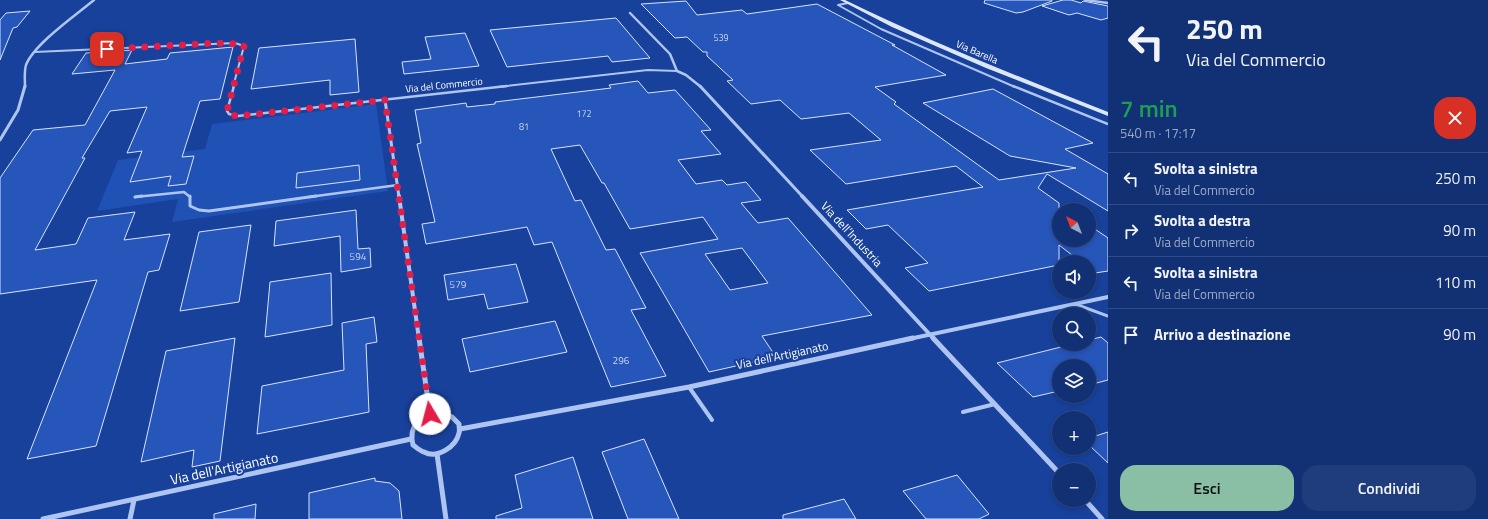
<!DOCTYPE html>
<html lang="it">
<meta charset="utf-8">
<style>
body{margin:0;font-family:"Titillium Web",sans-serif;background:#1f3d7c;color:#f1f3f6;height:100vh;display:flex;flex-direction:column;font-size:15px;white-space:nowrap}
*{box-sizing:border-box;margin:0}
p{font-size:13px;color:#9ca9c5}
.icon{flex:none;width:22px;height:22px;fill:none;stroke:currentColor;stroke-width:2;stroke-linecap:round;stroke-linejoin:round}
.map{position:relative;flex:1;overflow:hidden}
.drawer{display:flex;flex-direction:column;background:#123174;width:380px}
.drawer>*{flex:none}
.guide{background:#123174;color:#f1f3f6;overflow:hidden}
.needle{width:26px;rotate:318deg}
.fabs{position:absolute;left:1052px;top:203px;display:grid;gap:8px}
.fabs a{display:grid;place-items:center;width:44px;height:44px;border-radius:50%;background:#123174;box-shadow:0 2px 6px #0003,0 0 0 1px #314c86;font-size:20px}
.pin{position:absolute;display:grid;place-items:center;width:34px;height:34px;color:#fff;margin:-17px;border-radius:8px;box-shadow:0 2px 6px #0006}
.me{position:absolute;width:44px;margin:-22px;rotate:352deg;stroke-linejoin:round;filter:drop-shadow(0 0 3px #0008)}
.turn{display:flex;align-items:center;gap:14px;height:84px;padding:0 12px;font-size:18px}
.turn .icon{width:52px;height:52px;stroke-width:2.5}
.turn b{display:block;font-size:28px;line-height:34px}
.round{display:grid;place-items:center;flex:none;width:42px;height:42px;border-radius:16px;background:#1f3d7c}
.head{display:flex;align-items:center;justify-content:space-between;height:68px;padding:0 12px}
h1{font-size:24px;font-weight:600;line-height:30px;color:#1e9e55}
.action{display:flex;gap:8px;margin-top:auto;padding:8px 12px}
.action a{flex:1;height:46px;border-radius:16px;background:#8abfa5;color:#111;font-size:16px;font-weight:600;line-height:46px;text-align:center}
.action a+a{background:#1f3d7c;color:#f1f3f6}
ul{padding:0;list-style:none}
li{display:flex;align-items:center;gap:12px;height:52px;padding:0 12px;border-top:1px solid #314c86}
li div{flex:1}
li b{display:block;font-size:15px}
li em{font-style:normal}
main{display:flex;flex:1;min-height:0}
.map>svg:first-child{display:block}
.green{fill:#2051b5}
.building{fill:#2756ba;stroke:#d6e3fc;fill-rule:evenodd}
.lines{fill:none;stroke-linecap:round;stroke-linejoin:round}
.lane-far3{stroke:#aec5f2;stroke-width:2}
.lane-far2{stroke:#aec5f2;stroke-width:2.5}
.lane-far1{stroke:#aec5f2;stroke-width:3}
.lane{stroke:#aec5f2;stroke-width:4}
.street-far3{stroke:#aec5f2;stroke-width:2.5}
.street-far2{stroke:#aec5f2;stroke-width:3}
.street-far1{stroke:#aec5f2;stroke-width:4}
.street{stroke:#aec5f2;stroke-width:5}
.secondary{fill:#dde7fc;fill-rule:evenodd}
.route{stroke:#e11d48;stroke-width:7;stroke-dasharray:0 12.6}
.labels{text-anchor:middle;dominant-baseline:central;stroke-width:4;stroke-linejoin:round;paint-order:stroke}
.far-number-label{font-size:9px;fill:#c9d5ee}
.far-street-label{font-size:10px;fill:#fff;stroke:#18419b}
.number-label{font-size:10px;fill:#c9d5ee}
.street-label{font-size:12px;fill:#fff;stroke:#18419b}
.near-street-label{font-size:14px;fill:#fff;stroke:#18419b}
</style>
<main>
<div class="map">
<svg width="1108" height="519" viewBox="0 0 1108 519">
<rect width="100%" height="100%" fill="#18419b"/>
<polygon class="green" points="376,104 388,191 172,222 178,199 97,211 118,160 205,149 212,124"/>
<g class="building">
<polygon points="985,0 1052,0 1052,1 1023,12 1016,13 984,3"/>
<polygon points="1063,0 1071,0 1081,3 1083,1 1108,6 1108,18 1101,20 1077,13 1069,15 1042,6"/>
<polygon points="686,1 697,15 742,10 747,14 817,4 895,45 892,45 946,75 875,87 896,102 894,104 999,180 1076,168 1010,156 923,103 993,89 1093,143 1065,149 1108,174 1108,211 1047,174 1038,188 1059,203 1059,240 1089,240 1089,225 1108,238 1108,271 1095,273 1089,268 1089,262 1081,262 1059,245 1059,265 929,291 905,268 928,263 888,225 866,229 847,210 983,187 956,166 846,184 810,150 881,140 849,113 801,119 780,100 751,104 727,81 733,80 707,56 707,52 703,52 687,37 675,38 641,4"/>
<polygon points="30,11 17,27 13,28 0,60 0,20 6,13"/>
<polygon points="616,18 650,58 612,62 608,56 507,67 490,30"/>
<polygon points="465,33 479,66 404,74 402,62 431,59 425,37"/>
<polygon points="355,39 359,92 330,95 330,80 251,89 259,48"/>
<polygon points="233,47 220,99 200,101 182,157 194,156 186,184 168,186 171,176 130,182 142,151 127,153 147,107 110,111 82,158 85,158 35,250 76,244 88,218 135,212 124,240 170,234 159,270 148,272 96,446 27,459 97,280 0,294 0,178 33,130 85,125 115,70 72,74 86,53 132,50 125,64 167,59 170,53"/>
<path d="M638 81 648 93 675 90 711 130 701 131 721 154 678 160 696 184 722 180 727 185 746 182 761 200 741 203 758 223 788 218 872 315 762 336 776 357 709 372 640 253 718 239 703 217 630 229 604 183H602L580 145 551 149 575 201 581 200 606 250 615 249 646 308 631 310 666 376 611 387 552 242 534 245 527 227 426 244 422 224 435 222 417 144 421 143 415 110 466 103 467 107 495 104V102L611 88 609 85ZM742 248 768 283 730 290 705 254Z"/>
<polygon points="359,165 360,180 296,188 297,173"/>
<polygon points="356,210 358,249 370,248 371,267 341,272 340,236 274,246 276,221"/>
<polygon points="251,225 239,302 180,311 199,232"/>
<polygon points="516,264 528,302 488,309 484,294 448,300 444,275"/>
<polygon points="331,273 332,325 265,337 270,282"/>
<polygon points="374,317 377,342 366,344 369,412 257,434 262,386 344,370 342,323"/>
<polygon points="555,321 567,352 470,372 462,339"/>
<polygon points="1101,337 1108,343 1108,380 1089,385 1089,366 1059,366 1059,391 1033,397 997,363 1073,344 1089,344 1089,340"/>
<polygon points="235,338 220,461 192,467 194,450 141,462 166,351"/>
<polygon points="1108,432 1108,463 1089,445 1089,438"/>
<polygon points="644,439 679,519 628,519 602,452"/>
<polygon points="573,457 593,519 496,519 496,516 522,508 515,475"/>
<polygon points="957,475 989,514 979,519 926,519 903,491"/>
<polygon points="375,478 375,481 390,483 399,491 402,519 309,519 309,493"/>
<polygon points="844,499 856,519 783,519 783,515"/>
<polygon points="256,504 255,519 214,519 214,514"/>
</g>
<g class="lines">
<g class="lane-far3">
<polyline points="848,3 838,5 881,29 1015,87"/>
<polyline points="35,52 235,43 244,46 233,87"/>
<polyline points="498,87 648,70 677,71"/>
</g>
<g class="lane-far2">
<polyline points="234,86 227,111 229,114 238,116 507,86"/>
<polyline points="1013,86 1108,124"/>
<polyline points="135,197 184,192 190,197"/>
<polyline points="309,197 398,185"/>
</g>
<g class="lane-far1">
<polyline points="190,196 190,206 199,210 209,211 316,196"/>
<polyline points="135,197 142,196"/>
<polyline points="1075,304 1108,316"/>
</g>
<g class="lane">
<polyline points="689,387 712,420"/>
<polyline points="963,412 995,404"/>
</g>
<g class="street-far3">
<polyline points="1085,0 1108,3"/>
<polyline points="630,13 670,54 677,71 686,75 701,87"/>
<path d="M25 87C25 80 24 72 26 65 34 44 76 15 94 0"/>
</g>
<g class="street-far2">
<polyline points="700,86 803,197"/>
<polyline points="385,100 399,197"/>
<polyline points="0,140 18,110 25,86"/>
</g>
<g class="street-far1">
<polyline points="399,196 419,339"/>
<polyline points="802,196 934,339"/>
<polyline points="909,339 1108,297"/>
</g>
<g class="street">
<polyline points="419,338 430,414"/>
<polyline points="933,338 1059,473"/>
<path d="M437 413 452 417 459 424C459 427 460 431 459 433 456 447 437 459 424 452 420 451 416 447 413 445 408 426 420 416 437 413Z"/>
<polyline points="460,429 689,387 913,338"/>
<polyline points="437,454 446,519"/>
<polyline points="1085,500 1102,519"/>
<polyline points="43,519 411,439"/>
<polyline points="130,519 134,500"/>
</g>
<path class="secondary" d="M840 0H845C931 42 1019 77 1108 112V116L986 68 892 27Z"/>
</g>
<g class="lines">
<polyline class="route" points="107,49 217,43 242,44 244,46 227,111 232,115 238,116 385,100 430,414"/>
</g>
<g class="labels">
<g class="far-number-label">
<text x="721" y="37">539</text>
<text x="584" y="113">172</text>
<text x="524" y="126">81</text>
</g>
<g class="far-street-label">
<text transform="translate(977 52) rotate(23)">Via Barella</text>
<text transform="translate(444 85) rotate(-6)">Via del Commercio</text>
</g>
<g class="number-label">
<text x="358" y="256">594</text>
<text x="458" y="284">579</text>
<text x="621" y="360">296</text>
</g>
<g class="street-label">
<text transform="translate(852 234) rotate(47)">Via dell’Industria</text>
<text transform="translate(782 355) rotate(-12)">Via dell'Artigianato</text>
</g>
<g class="near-street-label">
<text transform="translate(224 468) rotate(-12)">Via dell'Artigianato</text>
</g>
</g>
</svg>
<div class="fabs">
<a><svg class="needle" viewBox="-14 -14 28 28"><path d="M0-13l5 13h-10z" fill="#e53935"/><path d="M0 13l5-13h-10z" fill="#9ca9c5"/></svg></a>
<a><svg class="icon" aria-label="sound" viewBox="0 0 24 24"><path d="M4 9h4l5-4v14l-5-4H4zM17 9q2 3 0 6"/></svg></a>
<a><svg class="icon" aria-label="search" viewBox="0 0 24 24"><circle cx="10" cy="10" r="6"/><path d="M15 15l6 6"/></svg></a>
<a><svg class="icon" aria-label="layers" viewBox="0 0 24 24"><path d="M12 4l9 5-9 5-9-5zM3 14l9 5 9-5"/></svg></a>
<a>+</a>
<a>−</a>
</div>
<div class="pin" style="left:107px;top:49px;background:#d93025"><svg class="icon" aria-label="arrive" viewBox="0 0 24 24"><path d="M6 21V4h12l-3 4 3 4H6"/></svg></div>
<svg class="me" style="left:430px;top:414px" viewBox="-20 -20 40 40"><circle r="19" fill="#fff"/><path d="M0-13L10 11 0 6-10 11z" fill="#e11d48"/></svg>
</div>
<section class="drawer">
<div class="guide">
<div class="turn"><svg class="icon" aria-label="left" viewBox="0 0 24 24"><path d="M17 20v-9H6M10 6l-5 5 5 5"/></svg><div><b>250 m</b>Via del Commercio</div></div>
</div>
<div class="head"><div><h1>7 min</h1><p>540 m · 17:17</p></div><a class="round" style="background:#d93025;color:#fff"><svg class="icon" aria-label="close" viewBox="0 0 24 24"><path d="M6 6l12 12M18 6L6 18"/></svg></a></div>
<ul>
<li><svg class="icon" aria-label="left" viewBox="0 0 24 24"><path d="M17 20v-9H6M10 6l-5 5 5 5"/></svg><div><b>Svolta a sinistra</b><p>Via del Commercio</p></div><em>250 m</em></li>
<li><svg class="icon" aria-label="right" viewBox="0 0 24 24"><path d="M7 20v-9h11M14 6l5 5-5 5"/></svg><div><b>Svolta a destra</b><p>Via del Commercio</p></div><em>90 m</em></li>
<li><svg class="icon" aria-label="left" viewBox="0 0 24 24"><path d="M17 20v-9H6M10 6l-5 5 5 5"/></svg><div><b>Svolta a sinistra</b><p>Via del Commercio</p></div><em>110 m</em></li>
<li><svg class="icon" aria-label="arrive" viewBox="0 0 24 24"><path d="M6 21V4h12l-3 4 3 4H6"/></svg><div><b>Arrivo a destinazione</b></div><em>90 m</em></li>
</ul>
<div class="action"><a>Esci</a><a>Condividi</a></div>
</section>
</main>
